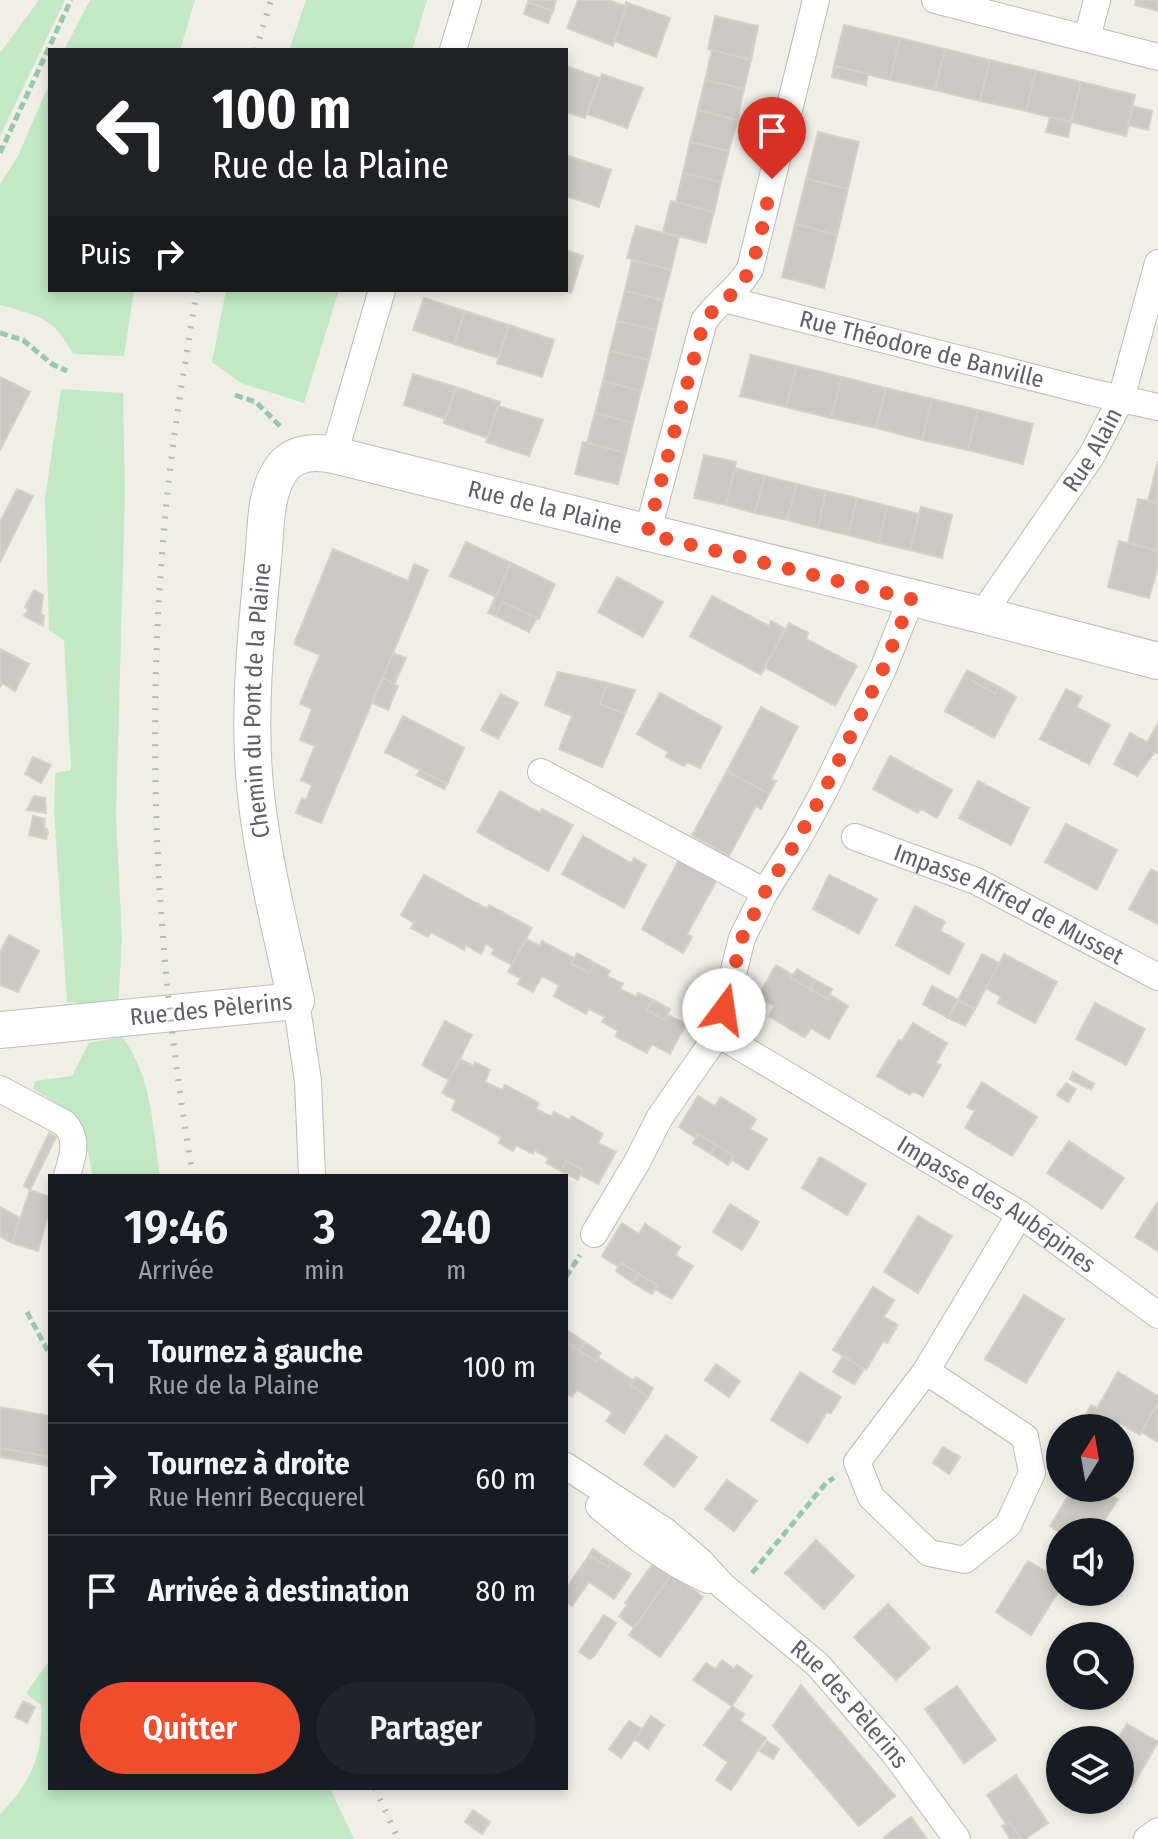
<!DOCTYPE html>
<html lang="fr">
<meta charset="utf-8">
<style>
body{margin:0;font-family:"Fira Sans Condensed",sans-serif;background:#20242c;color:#f1f3f6;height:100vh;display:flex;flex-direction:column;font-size:30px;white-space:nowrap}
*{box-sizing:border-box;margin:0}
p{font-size:26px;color:#9ea1a6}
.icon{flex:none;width:44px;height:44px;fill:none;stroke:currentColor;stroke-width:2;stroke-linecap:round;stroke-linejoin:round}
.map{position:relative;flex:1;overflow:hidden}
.sheet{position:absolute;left:48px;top:1174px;width:520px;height:616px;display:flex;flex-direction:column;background:#171b24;border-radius:0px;box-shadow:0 4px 12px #0003}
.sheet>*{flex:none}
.top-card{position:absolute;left:48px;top:48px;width:520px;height:244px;border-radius:0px;box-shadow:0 4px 12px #0003;background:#202124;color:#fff;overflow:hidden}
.needle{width:52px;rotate:11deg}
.fabs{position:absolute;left:1046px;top:1414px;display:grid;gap:16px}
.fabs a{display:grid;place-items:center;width:88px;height:88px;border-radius:50%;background:#171b24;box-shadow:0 4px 12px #0003;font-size:40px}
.pin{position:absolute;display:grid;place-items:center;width:68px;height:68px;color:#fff;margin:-82px -34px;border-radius:50% 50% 50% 0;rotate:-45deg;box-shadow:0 0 8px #0007}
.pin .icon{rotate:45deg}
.me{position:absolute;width:88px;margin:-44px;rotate:14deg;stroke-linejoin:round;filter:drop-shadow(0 0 6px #0008)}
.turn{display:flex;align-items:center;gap:28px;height:168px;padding:0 32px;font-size:36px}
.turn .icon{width:104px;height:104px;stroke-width:2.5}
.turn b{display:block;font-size:56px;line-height:68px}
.then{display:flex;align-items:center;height:76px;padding:0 32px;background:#0003;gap:16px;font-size:30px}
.eta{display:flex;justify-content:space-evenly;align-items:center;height:136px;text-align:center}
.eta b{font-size:48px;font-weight:600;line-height:56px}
.primary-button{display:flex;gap:16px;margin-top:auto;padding:16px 32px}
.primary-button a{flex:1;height:92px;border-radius:48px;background:#ef4d2d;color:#fff;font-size:32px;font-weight:600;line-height:92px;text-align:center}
.primary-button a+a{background:#20242c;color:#f1f3f6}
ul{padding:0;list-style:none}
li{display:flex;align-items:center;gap:24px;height:112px;padding:0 32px;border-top:2px solid #363941}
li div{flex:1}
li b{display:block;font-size:30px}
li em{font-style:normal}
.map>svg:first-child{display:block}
.green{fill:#c2e8c5}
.building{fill:#cbc9c3;stroke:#d5d1c4;stroke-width:2}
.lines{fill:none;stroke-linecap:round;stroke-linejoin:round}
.street-casing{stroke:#b8bbc0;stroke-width:28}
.secondary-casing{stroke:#b9bcc2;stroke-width:38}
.path{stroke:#99c7aa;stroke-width:5;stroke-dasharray:8 4;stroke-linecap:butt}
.street{stroke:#fff;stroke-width:26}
.secondary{stroke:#fff;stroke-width:36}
.rail{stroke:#b7b8b8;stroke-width:6;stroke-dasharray:2 10;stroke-linecap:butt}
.route{stroke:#ef4d2d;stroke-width:14;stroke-dasharray:0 25.2}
.labels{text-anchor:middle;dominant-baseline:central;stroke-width:7;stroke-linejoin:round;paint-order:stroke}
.street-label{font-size:24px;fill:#5d6167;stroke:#fff}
</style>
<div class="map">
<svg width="1158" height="1839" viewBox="0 0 1158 1839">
<rect width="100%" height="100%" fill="#f0efe6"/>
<g class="green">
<polygon points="39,0 65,0 0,136 0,53"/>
<polygon points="90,0 195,0 180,50 64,50"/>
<polygon points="306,0 427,0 412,50 289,50"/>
<path d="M50 82V290H134L124 356 73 354C55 318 37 315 0 305V184L18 156Z"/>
<polygon points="226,290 339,290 304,403 241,383 212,362"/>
<polygon points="61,389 123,393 125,493 116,817 122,938 118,1007 67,1002 54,812 55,773 71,770 64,640 49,630 45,499"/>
<path d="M122 1037C152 1075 153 1129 160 1176H93C81 1117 85 1121 33 1089L35 1081 72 1076 89 1043Z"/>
<path d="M50 1660V1788H330L354 1839H0V1814C33 1781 44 1751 41 1705L26 1693Z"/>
</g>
<g class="building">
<polygon points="529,0 556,0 553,11 528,2"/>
<polygon points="578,0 608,0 625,6 626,2 628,3 613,46 567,28"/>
<polygon points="1136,0 1158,0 1158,11 1135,5"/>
<polygon points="528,2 553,11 548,23 524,14"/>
<polygon points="628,3 670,18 656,57 614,41"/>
<polygon points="715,16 758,26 751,60 708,49"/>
<polygon points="844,25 900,38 890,80 834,66"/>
<polygon points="900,38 945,49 935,90 890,80"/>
<polygon points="945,49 990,60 980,101 935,90"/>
<polygon points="712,50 751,60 744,89 705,80"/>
<polygon points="990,60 1036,71 1026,111 980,101"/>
<polygon points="566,66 600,78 585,118 566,112"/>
<polygon points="834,66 868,74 866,85 832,77"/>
<polygon points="1036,71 1081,82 1071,122 1026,111"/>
<polygon points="602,74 643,88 627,128 587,114"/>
<polygon points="705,80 744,89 737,120 698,110"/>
<polygon points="1081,82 1135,95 1126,136 1071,122"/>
<polygon points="1133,106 1152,111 1148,130 1128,125"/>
<polygon points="698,110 737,120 729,151 690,142"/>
<polygon points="1050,117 1071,122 1068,137 1046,132"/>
<polygon points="818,132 859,142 848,189 806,179"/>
<polygon points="690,142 729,151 721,182 683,173"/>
<polygon points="566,155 611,170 599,207 566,196"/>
<polygon points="683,173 721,182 714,212 676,203"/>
<polygon points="806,179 848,189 837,235 795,224"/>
<polygon points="671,201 714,212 706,243 663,232"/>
<polygon points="795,224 837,235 824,288 782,277"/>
<polygon points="636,226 679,237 671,270 627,258"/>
<polygon points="566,250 583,256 571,293 562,290 566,290"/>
<polygon points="632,260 671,270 663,300 625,291"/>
<polygon points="625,291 663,300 656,330 617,321"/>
<polygon points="424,298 465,311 454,344 413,330"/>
<polygon points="465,311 509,325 498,358 454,344"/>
<polygon points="617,321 656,330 649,360 610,351"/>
<polygon points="509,325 554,340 542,377 497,363"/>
<polygon points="610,351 649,360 641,391 603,381"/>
<polygon points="751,355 797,366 786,407 740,396"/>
<polygon points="797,366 842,377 831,418 786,407"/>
<polygon points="413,374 456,387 445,419 404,405"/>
<polygon points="0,377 30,392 0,450"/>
<polygon points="842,377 886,388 876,428 831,418"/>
<polygon points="603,381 641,391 633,423 595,413"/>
<polygon points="456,387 500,402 487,438 444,423"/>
<polygon points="886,388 932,399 922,440 876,428"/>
<polygon points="932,399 978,410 968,450 922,440"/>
<polygon points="498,406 543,420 529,456 486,442"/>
<polygon points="978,410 1033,424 1023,464 968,450"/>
<polygon points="595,413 633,423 626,453 587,443"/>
<polygon points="583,442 626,453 618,484 575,474"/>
<polygon points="704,455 736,462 726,505 694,498"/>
<polygon points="1158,461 1158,503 1148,501"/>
<polygon points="735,468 765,476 755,513 726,505"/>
<polygon points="765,476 797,484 787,520 755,513"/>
<polygon points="797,484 826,491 818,528 787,520"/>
<polygon points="17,489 33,496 0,562 0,522"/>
<polygon points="826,491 857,498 848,535 818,528"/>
<polygon points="857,498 887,506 879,543 848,535"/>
<polygon points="1138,499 1158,503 1158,551 1128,543"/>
<polygon points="887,506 919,514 910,550 879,543"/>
<polygon points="921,507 952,515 942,558 910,550"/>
<polygon points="1119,541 1158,551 1158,567 1149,598 1108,587"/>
<polygon points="466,542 511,563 496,597 450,576"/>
<polygon points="333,549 408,581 414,564 428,570 321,823 296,813 302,798 306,800 312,785 301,780 315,746 300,740 312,709 300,704 320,655 294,644"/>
<polygon points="511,563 555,584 539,619 502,602 496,616 488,613"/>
<polygon points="617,577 663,602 643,637 598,612"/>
<polygon points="34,590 43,595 41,614 44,616 43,626 24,616 28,610 25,607"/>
<polygon points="712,596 769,626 771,621 785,629 761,675 690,636"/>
<polygon points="502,602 537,618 529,632 496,616"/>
<polygon points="789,623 808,633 806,639 857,666 835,706 765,667"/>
<polygon points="0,649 29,664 15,691 2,683 0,687"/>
<polygon points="393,653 406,658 394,685 383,678"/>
<polygon points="967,670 999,687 995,694 964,676"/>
<polygon points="558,672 608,683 600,704 625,714 602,767 559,749 572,716 545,705"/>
<polygon points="964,676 995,694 999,687 1016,697 994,738 945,711"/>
<polygon points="383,678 398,686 388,710 372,703"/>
<polygon points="608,683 635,690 625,714 600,704"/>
<polygon points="1066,689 1082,697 1076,707 1110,725 1089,764 1040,739"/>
<polygon points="660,693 722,727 700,768 687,762 684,766 666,757 668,752 637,734"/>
<polygon points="501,694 518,703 498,739 481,730"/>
<polygon points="761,707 798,727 771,779 776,781 769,794 727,771"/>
<polygon points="403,716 464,748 447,784 385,752"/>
<polygon points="1158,724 1158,754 1155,752 1137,776 1114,764 1130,733 1147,742"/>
<polygon points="890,756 952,790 937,818 921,809 918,813 873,789"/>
<polygon points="33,757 51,765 41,783 25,774"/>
<polygon points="420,770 447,784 444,789 417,775"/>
<polygon points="727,771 769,794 761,809 756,806 729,856 692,835"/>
<polygon points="978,781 1029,808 1011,845 959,818"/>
<polygon points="500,791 540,813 542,809 573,825 548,871 477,832"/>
<polygon points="34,796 45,798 46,813 27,810"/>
<polygon points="33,816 45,819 44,828 47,829 48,833 46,839 29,835"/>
<polygon points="1066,824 1117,850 1097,890 1045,862"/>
<polygon points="583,836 631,863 634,858 646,865 624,908 562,874"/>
<polygon points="681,856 719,876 687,934 692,937 683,953 642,929"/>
<polygon points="1151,869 1158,873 1158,924 1129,909"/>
<polygon points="424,875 487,909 489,905 532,928 512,965 492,954 494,949 486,944 481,954 466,945 464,950 431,932 428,937 411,928 414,923 401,915"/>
<polygon points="829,875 877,899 859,934 813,909"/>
<polygon points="915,906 945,922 940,931 964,944 949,974 896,945"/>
<polygon points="9,935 39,951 18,992 0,985 0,952"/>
<polygon points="526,939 540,946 542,941 574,958 571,964 590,973 595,963 610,971 607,976 623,984 620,989 636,997 638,993 653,1000 647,1010 665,1020 668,1015 686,1024 670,1054 652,1044 647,1053 615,1036 618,1031 602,1022 605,1017 589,1009 586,1014 554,996 559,985 542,976 533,992 518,984 521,978 508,972"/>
<polygon points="577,953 595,963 590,973 571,964"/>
<polygon points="982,954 999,963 975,1009 958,1000"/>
<polygon points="1004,954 1057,982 1035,1023 998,1003 1001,997 986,988"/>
<polygon points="776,965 793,975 791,978 828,999 830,995 848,1006 829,1039 811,1028 805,1037 802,1036 769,1016 774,1006 758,997"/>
<polygon points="797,969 815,980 810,989 791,978"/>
<polygon points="815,980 832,989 828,999 810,989"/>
<polygon points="932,986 958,1000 948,1018 923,1004"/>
<polygon points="653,1000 670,1009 665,1020 647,1010"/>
<polygon points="958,1000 975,1009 965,1026 948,1018"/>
<polygon points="1095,1003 1145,1029 1126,1065 1076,1039"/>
<polygon points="445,1021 472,1035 449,1080 422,1065"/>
<polygon points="913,1023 947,1043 936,1063 941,1065 923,1096 913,1091 910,1095 877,1076 899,1040 902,1041"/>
<polygon points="460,1059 473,1066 475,1062 490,1070 485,1082 502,1090 505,1085 539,1103 536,1109 552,1117 554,1112 569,1120 572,1116 603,1134 598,1143 616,1152 598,1184 581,1175 583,1170 566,1161 561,1171 546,1163 549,1158 534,1150 533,1154 516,1145 513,1151 499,1143 501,1137 452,1110 456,1100 442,1093"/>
<polygon points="1073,1072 1094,1084 1091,1090 1070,1079"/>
<polygon points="982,1082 1037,1117 1012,1156 965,1128 975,1111 967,1107"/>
<polygon points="1066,1083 1076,1089 1068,1102 1057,1095"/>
<polygon points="698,1096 715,1106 721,1097 756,1119 750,1129 767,1139 748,1170 731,1159 734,1156 698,1134 696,1138 679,1127"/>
<polygon points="49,1133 56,1137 30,1190 24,1186"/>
<polygon points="698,1134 716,1145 711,1154 693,1143"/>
<polygon points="1069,1141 1124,1178 1102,1209 1047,1173"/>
<polygon points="716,1145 734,1156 728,1165 711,1154"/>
<polygon points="820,1157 866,1184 847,1215 802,1188"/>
<polygon points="566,1161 583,1170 578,1180 561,1171"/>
<polygon points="30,1190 50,1197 50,1208 38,1251 12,1243"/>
<polygon points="1157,1203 1158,1204 1158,1251 1135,1237"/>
<polygon points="730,1204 759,1222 742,1250 713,1232"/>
<polygon points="0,1207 20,1218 12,1243 0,1236"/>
<polygon points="918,1216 952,1236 918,1293 884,1272"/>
<polygon points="622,1223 639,1234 645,1224 680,1247 675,1255 693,1266 672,1299 655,1289 657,1285 621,1263 619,1267 602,1256"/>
<polygon points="621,1263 639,1274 633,1283 616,1271"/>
<polygon points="639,1274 657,1285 652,1294 633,1283"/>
<polygon points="873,1287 894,1300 884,1317 898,1325 887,1343 883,1341 866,1370 833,1350"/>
<polygon points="1024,1295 1064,1319 1026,1383 985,1359"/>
<polygon points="567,1330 585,1342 579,1351 566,1342"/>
<polygon points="566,1342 596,1361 599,1358 634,1381 631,1385 648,1397 624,1433 606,1421 612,1412 577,1390 572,1397 566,1393"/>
<polygon points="585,1342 601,1353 596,1361 579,1351"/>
<polygon points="843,1356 864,1369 854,1384 833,1372"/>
<polygon points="716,1364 740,1381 729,1397 705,1380"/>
<polygon points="800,1372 841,1397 831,1413 827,1412 808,1443 771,1420"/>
<polygon points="1118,1372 1158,1396 1158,1403 1140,1435 1120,1423 1117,1428 1103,1428 1085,1417 1091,1405 1097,1408"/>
<polygon points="636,1377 653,1388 648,1397 631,1385"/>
<polygon points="1158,1403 1158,1442 1141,1432"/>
<polygon points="0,1407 50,1416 50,1457 0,1448"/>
<polygon points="666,1435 697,1457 674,1487 644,1464"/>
<polygon points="943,1447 960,1457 949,1474 933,1463"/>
<polygon points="0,1448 50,1457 50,1466 0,1457"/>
<polygon points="727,1480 757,1501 734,1531 705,1509"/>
<polygon points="1073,1488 1099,1488 1118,1499 1097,1532 1060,1533 1050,1526"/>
<polygon points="816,1540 854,1576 824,1609 785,1573"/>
<polygon points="593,1549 612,1562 608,1567 589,1555"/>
<polygon points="589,1555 608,1567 612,1562 631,1574 614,1599 589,1582 572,1606 566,1602 566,1589"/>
<polygon points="1028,1561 1060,1580 1060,1589 1031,1635 996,1612"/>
<polygon points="654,1562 672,1574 634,1628 619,1616 627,1605 625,1603"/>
<polygon points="672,1574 703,1597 660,1657 629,1635"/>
<polygon points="888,1604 930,1648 896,1680 854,1637"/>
<polygon points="604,1615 616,1623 595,1655 590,1659 579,1652"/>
<polygon points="722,1660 734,1669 737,1665 752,1676 732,1706 693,1680 706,1663 716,1669"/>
<polygon points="801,1685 895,1796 859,1826 773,1726"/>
<polygon points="957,1686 996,1740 964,1763 925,1709"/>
<polygon points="23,1701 35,1707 27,1723 15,1717"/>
<polygon points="732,1706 744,1714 740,1721 766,1738 731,1790 716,1780 728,1762 704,1745"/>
<polygon points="651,1716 664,1725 648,1749 635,1739"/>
<polygon points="629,1721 642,1729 621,1758 609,1749"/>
<polygon points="1127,1724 1158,1742 1132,1787 1120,1780 1120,1740 1117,1740"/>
<polygon points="767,1741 779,1749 773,1759 760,1751"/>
<polygon points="1016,1775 1048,1823 1025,1839 1021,1839 1010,1822 1006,1824 987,1795"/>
<polygon points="473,1810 490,1822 482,1834 465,1822"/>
<polygon points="911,1817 927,1839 886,1839 884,1837"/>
<polygon points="1010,1822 1021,1839 1010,1839 1002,1826"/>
</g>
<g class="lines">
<defs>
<g id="street">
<polyline points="935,0 1158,57"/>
<polyline points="1087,38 1097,0"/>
<polyline points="453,50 468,0"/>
<path id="s1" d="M724 299 1086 391 1158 407"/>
<polyline points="334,455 382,290"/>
<path d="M647 534 704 321C718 301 738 290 750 269L816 0"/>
<path id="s2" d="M986 616 992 600 1092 455 1121 399 1158 263"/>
<polyline points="541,772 765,892"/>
<path id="s3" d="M855 837 976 881 1158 977"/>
<polyline points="296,1001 308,1081 312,1176"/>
<polyline points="718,1034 742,938 765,892 798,839 824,791 883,669 911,599"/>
<path d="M0 1089 64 1123C80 1140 72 1156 67 1176"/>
<path id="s4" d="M594 1234 637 1162 660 1117 718 1034 1020 1214 1158 1315"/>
<polyline points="926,1371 1025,1437 1032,1473 1008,1525 965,1560 929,1553 871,1497 857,1462 926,1371 1020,1214"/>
<path id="s5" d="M566 1466 665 1531 700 1561 723 1586 818 1665 894 1753 957 1839"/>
<path d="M599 1506C633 1535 667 1562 708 1580"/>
<polyline points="1147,1839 1158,1831"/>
</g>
<g id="secondary">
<path id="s6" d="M0 1030 296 1001C281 930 262 858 255 786 248 711 256 634 263 560 266 532 264 496 280 471 292 452 314 451 334 455L986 616 1158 661"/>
</g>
</defs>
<use href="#street" class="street-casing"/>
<use href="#secondary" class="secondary-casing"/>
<g class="path">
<polyline points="0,153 71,0"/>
<polyline points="0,333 23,340 52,364 67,371"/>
<polyline points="235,395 256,402 282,428"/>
<polyline points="566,1277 580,1255"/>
<polyline points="27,1312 50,1355"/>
<polyline points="752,1573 826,1483 834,1478"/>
</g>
<use href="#street" class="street"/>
<use href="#secondary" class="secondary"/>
<g class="rail">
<polyline points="256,50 271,0"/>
<path d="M193 1176C154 950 144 716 168 488 175 422 186 356 197 290"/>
<polyline points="375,1788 398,1839"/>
</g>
</g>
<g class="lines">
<path class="route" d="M724 1010 742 938 765 892 798 839 824 791 883 669 911 599 647 534 704 321C715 306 733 296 743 281 760 256 765 209 772 179"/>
</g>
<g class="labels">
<g class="street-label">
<text stroke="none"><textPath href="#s1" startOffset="204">Rue Théodore de Banville</textPath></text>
<text stroke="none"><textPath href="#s2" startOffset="198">Rue Alain</textPath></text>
<text stroke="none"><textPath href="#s6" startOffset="1112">Rue de la Plaine</textPath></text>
<text stroke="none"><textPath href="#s6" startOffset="602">Chemin du Pont de la Plaine</textPath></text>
<text stroke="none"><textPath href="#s3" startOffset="168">Impasse Alfred de Musset</textPath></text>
<text stroke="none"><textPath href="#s6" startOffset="212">Rue des Pèlerins</textPath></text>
<text stroke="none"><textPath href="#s4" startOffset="562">Impasse des Aubépines</textPath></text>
<text stroke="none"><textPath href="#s5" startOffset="372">Rue des Pèlerins</textPath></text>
</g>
</g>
</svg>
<div class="fabs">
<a><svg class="needle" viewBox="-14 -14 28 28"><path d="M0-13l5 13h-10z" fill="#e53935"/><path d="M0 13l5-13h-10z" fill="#9ea1a6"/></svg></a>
<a><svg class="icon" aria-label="sound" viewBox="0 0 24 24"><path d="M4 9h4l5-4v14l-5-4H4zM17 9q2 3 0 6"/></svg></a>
<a><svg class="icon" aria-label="search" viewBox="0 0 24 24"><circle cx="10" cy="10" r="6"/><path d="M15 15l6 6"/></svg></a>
<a><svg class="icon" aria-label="layers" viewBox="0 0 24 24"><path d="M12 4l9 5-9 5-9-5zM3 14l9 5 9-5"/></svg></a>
</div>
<div class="pin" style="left:772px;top:179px;background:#d93025"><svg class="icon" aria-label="arrive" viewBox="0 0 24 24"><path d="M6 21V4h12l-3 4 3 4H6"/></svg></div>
<svg class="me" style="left:724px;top:1010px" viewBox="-20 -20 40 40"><circle r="19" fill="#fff"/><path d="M0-13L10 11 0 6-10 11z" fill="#ef4d2d"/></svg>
<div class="top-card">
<div class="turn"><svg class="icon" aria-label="left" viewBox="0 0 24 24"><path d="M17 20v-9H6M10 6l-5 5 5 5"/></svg><div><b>100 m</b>Rue de la Plaine</div></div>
<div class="then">Puis<svg class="icon" aria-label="right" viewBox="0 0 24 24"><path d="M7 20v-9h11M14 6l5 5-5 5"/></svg></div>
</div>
<section class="sheet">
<div class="eta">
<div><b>19:46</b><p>Arrivée</p></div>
<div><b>3</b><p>min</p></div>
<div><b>240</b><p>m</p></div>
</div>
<ul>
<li><svg class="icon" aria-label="left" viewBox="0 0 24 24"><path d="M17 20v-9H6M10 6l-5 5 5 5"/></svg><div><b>Tournez à gauche</b><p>Rue de la Plaine</p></div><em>100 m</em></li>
<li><svg class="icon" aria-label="right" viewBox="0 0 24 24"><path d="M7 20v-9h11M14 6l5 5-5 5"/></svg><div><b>Tournez à droite</b><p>Rue Henri Becquerel</p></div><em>60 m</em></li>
<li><svg class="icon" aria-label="arrive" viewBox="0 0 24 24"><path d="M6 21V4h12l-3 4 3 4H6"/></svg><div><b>Arrivée à destination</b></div><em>80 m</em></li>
</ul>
<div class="primary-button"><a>Quitter</a><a>Partager</a></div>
</section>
</div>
